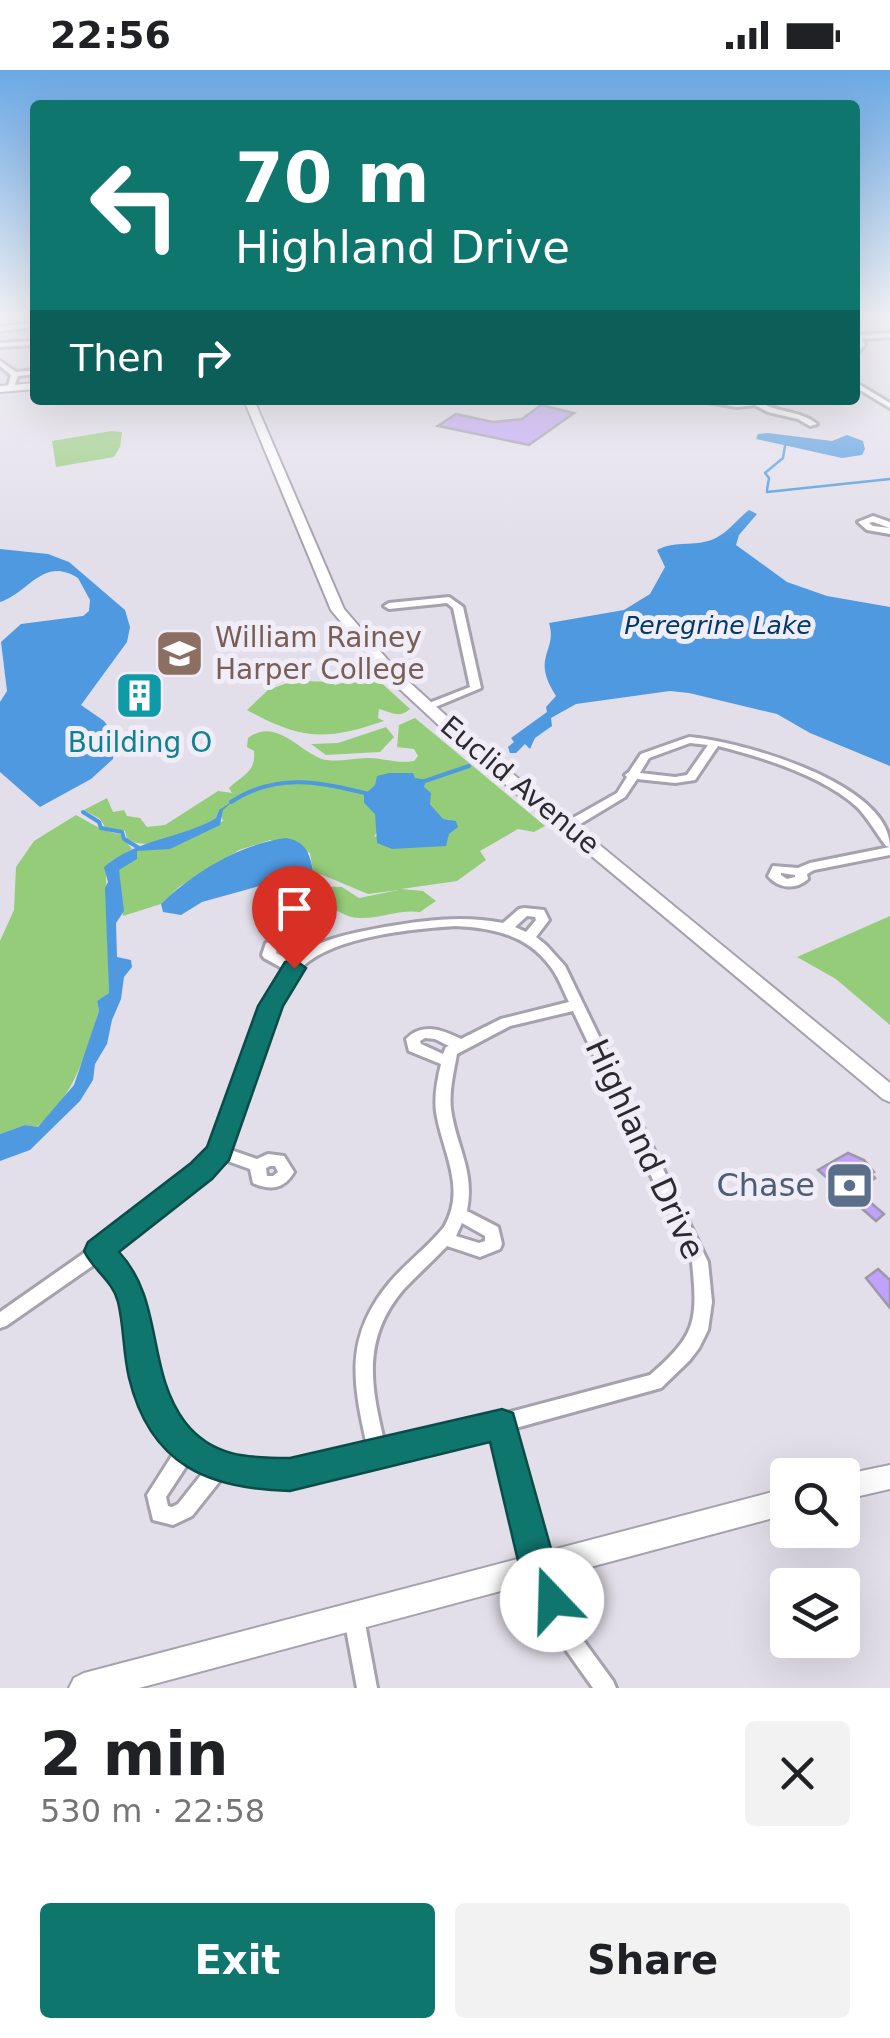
<!DOCTYPE html>
<meta charset="utf-8">
<style>
body{margin:0;font-family:"DejaVu Sans",sans-serif;background:#f2f2f2;color:#202124;height:100vh;display:flex;flex-direction:column;font-size:38px;white-space:nowrap}
*{box-sizing:border-box;margin:0}
p{font-size:32px;color:#757577}
.icon{flex:none;width:55px;height:55px;fill:none;stroke:currentColor;stroke-width:2;stroke-linecap:round;stroke-linejoin:round}
.map{position:relative;height:1618px;overflow:hidden}
.details{display:flex;flex-direction:column;background:#fff;flex:1}
.details>*{flex:none}
.top-card{position:absolute;left:30px;top:30px;width:830px;height:305px;border-radius:10px;box-shadow:0 10px 40px #0002;background:#0f766e;color:#fff;overflow:hidden}
.buttons{position:absolute;left:770px;top:1388px;display:grid;gap:20px}
.buttons a{display:grid;place-items:center;width:90px;height:90px;border-radius:10px;background:#fff;box-shadow:0 10px 40px #0002;font-size:50px}
.pin{position:absolute;display:grid;place-items:center;width:85px;height:85px;color:#fff;margin:-102px -42px;border-radius:50% 50% 50% 0;rotate:-45deg;box-shadow:0 0 10px #0007}
.pin .icon{rotate:45deg}
.me{position:absolute;width:110px;margin:-55px;rotate:339deg;stroke-linejoin:round;filter:drop-shadow(0 0 8px #0008)}
.turn{display:flex;align-items:center;gap:35px;height:210px;padding:0 40px;font-size:45px}
.turn .icon{width:130px;height:130px;stroke-width:2.5}
.turn b{display:block;font-size:70px;line-height:85px}
.then{display:flex;align-items:center;height:95px;padding:0 40px;background:#0003;gap:20px;font-size:38px}
.round{display:grid;place-items:center;flex:none;width:105px;height:105px;border-radius:10px;background:#f2f2f2}
.head{display:flex;align-items:center;justify-content:space-between;height:170px;padding:0 40px}
h1{font-size:60px;font-weight:600;line-height:75px}
.primary-button{display:flex;gap:20px;margin-top:auto;padding:20px 40px}
.primary-button a{flex:1;height:115px;border-radius:10px;background:#0f766e;color:#fff;font-size:40px;font-weight:600;line-height:115px;text-align:center}
.primary-button a+a{background:#f2f2f2;color:#202124}
.status{display:flex;justify-content:space-between;align-items:center;height:70px;padding:0 50px;background:#fff;direction:ltr}
.status svg{height:28px;fill:currentColor}
.map>svg:first-child{display:block}
.green{fill:#94cc7a;fill-rule:evenodd}
.water{fill:#4e99e0}
.lines{fill:none;stroke-linecap:round;stroke-linejoin:round}
.stream-far1{stroke:#4e99e0;stroke-width:2.5}
.stream{stroke:#4e99e0;stroke-width:4}
.building{fill:#c0a1fb;stroke:#9c99a4;stroke-width:2.5}
.minor-casing{stroke:#a6a2ad;stroke-width:6}
.major-casing{stroke:#a6a2ad;stroke-width:4}
.minor{fill:#fff;fill-rule:evenodd}
.major{fill:#fff;fill-rule:evenodd}
.route{fill:#0f766e;stroke:#0a4d48;stroke-width:2.5}
.labels{text-anchor:middle;dominant-baseline:central;stroke-width:10;stroke-linejoin:round;paint-order:stroke}
.far-water-label{font-size:25px;font-style:italic;fill:#003b68;stroke:#f0ecf8}
.education-label{font-size:28px;fill:#785e54;stroke:#f0ecf8;text-anchor:start}
.culture-label{font-size:28px;fill:#0d838f;stroke:#f0ecf8}
.street-label{font-size:28px;fill:#2c2a2e;stroke:#f0ecf8}
.near-street-label{font-size:32px;fill:#2c2a2e;stroke:#f0ecf8}
.near-service-label{font-size:32px;fill:#4e5e75;stroke:#f0ecf8;text-anchor:end}
</style>
<div class="status"><b>22:56</b><svg viewBox="0 0 49 12"><path d="M0 12V9h3v3zM5 12V6h3v6zM10 12V3h3v9zM15 12V0h3v12zM26 1h20v11H26zM47 4h2v5h-2z"/></svg></div>
<div class="map">
<svg width="890" height="1618" viewBox="0 0 890 1618">
<rect width="100%" height="100%" fill="#e3dfea"/>
<g class="green">
<polygon points="111,361 122,362 120,377 114,387 56,397 52,371"/>
<path d="M365 598 410 639C399 649 391 642 379 639L378 648 384 651C326 671 301 670 247 640L268 620 301 608C313 615 324 608 335 615L361 608 358 600Z"/>
<path d="M415 648 545 756 534 762 518 759 480 781 486 790 457 811 401 819 423 821 436 831 420 842C400 839 383 848 362 848 345 849 338 838 324 836 318 835 313 837 308 836L311 829 307 821 313 816 342 817 359 828 399 820 368 824 313 801 310 783 270 770 239 780 179 817 161 834 123 846 118 800 137 781 174 774 223 751 219 740 216 748C196 760 150 784 127 769L125 761 105 757 100 749 84 740 107 728 113 742 124 740 127 746 140 748 147 757 165 755 218 721 232 723 229 718C242 705 256 703 254 681L247 677 248 668C278 645 303 687 327 690 340 692 354 688 367 688 384 688 397 694 414 691L418 686 414 679 397 677 399 655ZM375 715 430 734 443 750 450 749 374 767 379 759 375 743 364 733V726Z"/>
<polygon points="386,657 394,667 380,682 326,685 311,674 338,673"/>
<path d="M76 745C91 753 103 762 120 764L132 779 110 792 106 805 109 923 97 931 99 941C85 984 74 1028 37 1057L25 1055 0 1064V871L14 840 16 797 34 771Z"/>
<polygon points="890,846 890,955 836,909 797,887"/>
</g>
<g class="water">
<polygon points="768,363 832,371 847,365 863,371 865,379 862,385 842,388 756,369 758,364"/>
<path d="M749 440 757 444 739 465 736 475 787 512 827 526 890 537V696L810 663 777 644 689 623 670 621 576 634 551 648 552 656 535 668 530 679 525 674 516 683H510L508 677 514 672 511 668 547 642 546 637 556 626C530 586 558 582 549 553L624 540 650 524 665 497 657 480C674 471 690 476 708 471 726 466 735 451 749 440Z"/>
<path d="M0 479 48 484 69 492 125 540 130 557 127 572 81 635 104 651 116 667 113 689 91 709 40 737 0 702V632L7 621 1 572 21 554 83 546 89 541 90 530 78 508C43 486 30 522 0 532Z"/>
<polygon points="389,703 413,703 415,708 426,710 424,717 431,723 430,734 443,749 456,751 458,757 449,764 446,776 392,779 377,773 375,744 364,733 364,725 375,715 377,706"/>
<path d="M233 731 223 740 220 755 170 779 137 781V789L119 800 124 841 116 853 117 887 131 890 132 897 124 907 121 929 112 950 107 974 95 994 93 1010 80 1031 30 1080 0 1091V1064L25 1055 38 1057 74 1015 99 941 97 931 109 923 105 818 108 812 104 797C138 768 181 769 216 748L219 740Z"/>
<path d="M286 768C305 771 310 783 313 801L202 832 181 845 163 842 161 834C194 802 240 774 286 768Z"/>
</g>
<g class="lines">
<g class="stream-far1">
<polyline points="767,420 769,408 765,403 783,388 785,376"/>
<polyline points="767,422 890,409"/>
</g>
<g class="stream">
<polyline points="422,712 469,696"/>
<path d="M231 732C277 702 320 712 369 724"/>
<polyline points="83,742 99,752 101,758 122,762 124,769 139,778"/>
</g>
</g>
<g class="building">
<polygon points="541,335 574,343 529,375 438,356 456,344 493,352 522,349"/>
<polygon points="848,1083 864,1090 874,1102 871,1104 875,1108 857,1121 884,1144 876,1151 818,1100"/>
<polygon points="878,1199 890,1210 890,1238 866,1208"/>
</g>
<g class="lines">
<defs>
<g id="minor">
<polygon points="35,253 35,257 0,261 0,257"/>
<polygon points="855,263 858,265 890,263 890,267 861,269 865,274 855,286 855,279 858,274 855,270"/>
<polygon points="35,271 35,275 0,277 0,273"/>
<polygon points="0,291 16,302 35,300 35,304 18,306 13,320 7,320 11,305 0,296"/>
<polygon points="855,312 890,333 890,338 855,317"/>
<path d="M697 330 737 333 778 330 763 334C781 343 801 341 817 354L810 356 798 349 768 342 755 335 737 337Z"/>
<polygon points="873,446 890,452 890,458 873,452 869,453 873,456 890,458 890,464 867,460 858,452"/>
<polygon points="449,527 463,537 481,618 428,640 424,639 423,637 424,635 470,617 453,538 447,533 389,539 384,536 389,533"/>
<path d="M689 667C740 671 890 713 890 777L886 776C876 763 868 748 857 737 823 706 762 687 718 676L695 710 675 713 637 709 625 727 572 759H564L562 756 564 753 617 723 627 707 625 705 629 702 641 684ZM690 673 708 675 687 705 675 707 640 703 649 688Z"/>
<path d="M890 777V785L814 800 807 804 808 809C796 820 779 819 768 806L773 796 798 798 810 793ZM781 803 795 805V807L787 809 781 805Z"/>
<path d="M524 838 544 840 549 850 536 867 546 875 565 896 708 1192 712 1232 708 1260 699 1278 690 1290 661 1318 512 1359 547 1494 575 1559 613 1611 616 1618H593L561 1573 527 1495 495 1363C463 1372 430 1379 397 1388 339 1405 283 1423 223 1407L192 1446 173 1455 153 1450 147 1425 175 1381C146 1351 138 1311 132 1271 130 1256 128 1238 122 1224 117 1212 107 1202 98 1192L6 1256 0 1258V1242L137 1146 190 1101 212 1079 263 936 284 899 264 888 262 885 266 873 284 868 309 879C332 866 359 862 385 857 425 850 463 845 503 853L519 839ZM527 846 535 847 536 850 526 862 515 857ZM456 856C493 858 527 865 550 896 558 906 563 920 569 932L501 949 461 969C442 960 423 952 406 969L409 981 441 994C437 1010 434 1026 436 1042 442 1081 467 1118 444 1157 428 1177 407 1192 390 1212 343 1268 353 1314 368 1380 290 1401 187 1417 159 1318 149 1284 151 1245 134 1213 128 1202 119 1193 111 1183L175 1133 222 1089 250 1099 253 1113C271 1121 284 1119 294 1102L284 1086 268 1084 257 1089 228 1079C239 1047 249 1016 260 985 271 955 278 918 303 896 336 866 412 859 456 856ZM283 877 299 885 291 891 276 883 277 879ZM573 941 692 1192C698 1252 696 1265 650 1305L385 1375C371 1317 361 1270 403 1220 417 1205 433 1191 447 1176L480 1187 500 1179 502 1174 498 1157 467 1141C475 1099 456 1077 451 1039 449 1020 454 1002 457 984L510 956ZM425 968 435 969 449 976 446 977 443 984 421 974 420 971ZM270 1096H275L278 1102 273 1106H267L266 1098ZM462 1153 485 1166V1171L479 1173 456 1166ZM189 1392 205 1400 178 1434 172 1437 168 1436 166 1427Z"/>
<polygon points="354,1538 361,1541 364,1548 377,1618 357,1618 344,1548 347,1541"/>
</g>
<g id="major">
<polygon points="35,313 35,319 0,322 0,316"/>
<polygon points="244,330 254,330 344,539 398,602 486,682 890,1013 890,1032 883,1029 474,688 388,608 331,540"/>
<polygon points="890,1395 890,1419 842,1430 842,1405"/>
<polygon points="788,1418 788,1444 139,1618 69,1618 74,1608 84,1603"/>
</g>
</defs>
<use href="#minor" class="minor-casing"/>
<use href="#major" class="major-casing"/>
<use href="#minor" class="minor"/>
<use href="#major" class="major"/>
</g>
<linearGradient id="sky" x2="0" y2="1"><stop stop-color="#6aa9e5"/><stop offset="0.52" stop-color="#f2f1f6"/><stop offset="1" stop-color="#f2f1f6" stop-opacity="0"/></linearGradient>
<rect width="890" height="472" fill="url(#sky)"/>
<path class="route" d="M294 889 306 898 283 936 229 1090 212 1109 119 1182C164 1230 146 1300 185 1352 212 1387 248 1388 290 1388L502 1339 513 1343 555 1493 571 1530 565 1543 552 1548 540 1543 519 1495 490 1372 290 1421C208 1419 150 1395 129 1308 123 1283 124 1257 118 1232 113 1211 93 1200 84 1181L88 1172 191 1093 207 1077 258 936 285 892Z"/>
<defs>
<symbol id="university-square" viewBox="-11 -11 22 22"><rect x="-9" y="-9" width="18" height="18" rx="4" fill="#8d6e63" stroke="#f0ecf8"/><path d="M0-5L7-2L0 1L-7-2ZM-4 1L0 2.5L4 1V4Q0 6-4 4Z" fill="#fff"/></symbol>
<symbol id="building-square" viewBox="-11 -11 22 22"><rect x="-9" y="-9" width="18" height="18" rx="4" fill="#0f9aa8" stroke="#f0ecf8"/><path d="M-4-6H4V6H1V3H-1V6H-4ZM-2.5-4.3h1.7v1.8h-1.7ZM.8-4.3h1.7v1.8H.8ZM-2.5-1h1.7V.8h-1.7ZM.8-1h1.7V.8H.8Z" fill="#fff"/></symbol>
<symbol id="bank-square" viewBox="-11 -11 22 22"><rect x="-9" y="-9" width="18" height="18" rx="4" fill="#5c6f8a" stroke="#f0ecf8"/><path d="M-6-4H6V4H-6ZM0-2.3a2.3 2.3 0 1 0 0 4.6a2.3 2.3 0 1 0 0-4.6Z" fill="#fff"/></symbol>
</defs>
<g fill-rule="evenodd">
<use href="#university-square" x="152" y="556" width="55" height="55"/>
<use href="#building-square" x="112" y="598" width="55" height="55"/>
<use href="#bank-square" x="822" y="1088" width="55" height="55"/>
</g>
<g class="labels">
<g class="far-water-label">
<text x="718" y="555">Peregrine Lake</text>
</g>
<g class="education-label">
<text x="215" y="567">William Rainey<tspan x="215" dy="32">Harper College</tspan></text>
</g>
<g class="culture-label">
<text x="140" y="672">Building O</text>
</g>
<g class="street-label">
<text transform="translate(520 715) rotate(40)">Euclid Avenue</text>
</g>
<g class="near-street-label">
<text transform="translate(645 1079) rotate(65)">Highland Drive</text>
</g>
<g class="near-service-label">
<text x="815" y="1115">Chase</text>
</g>
</g>
</svg>
<div class="buttons">
<a><svg class="icon" aria-label="search" viewBox="0 0 24 24"><circle cx="10" cy="10" r="6"/><path d="M15 15l6 6"/></svg></a>
<a><svg class="icon" aria-label="layers" viewBox="0 0 24 24"><path d="M12 4l9 5-9 5-9-5zM3 14l9 5 9-5"/></svg></a>
</div>
<div class="pin" style="left:294px;top:898px;background:#d93025"><svg class="icon" aria-label="arrive" viewBox="0 0 24 24"><path d="M6 21V4h12l-3 4 3 4H6"/></svg></div>
<svg class="me" style="left:552px;top:1530px" viewBox="-20 -20 40 40"><circle r="19" fill="#fff"/><path d="M0-13L10 11 0 6-10 11z" fill="#0f766e"/></svg>
<div class="top-card">
<div class="turn"><svg class="icon" aria-label="left" viewBox="0 0 24 24"><path d="M17 20v-9H6M10 6l-5 5 5 5"/></svg><div><b>70 m</b>Highland Drive</div></div>
<div class="then">Then<svg class="icon" aria-label="right" viewBox="0 0 24 24"><path d="M7 20v-9h11M14 6l5 5-5 5"/></svg></div>
</div>
</div>
<section class="details">
<div class="head"><div><h1>2 min</h1><p>530 m · 22:58</p></div><a class="round"><svg class="icon" aria-label="close" viewBox="0 0 24 24"><path d="M6 6l12 12M18 6L6 18"/></svg></a></div>
<div class="primary-button"><a>Exit</a><a>Share</a></div>
</section>
